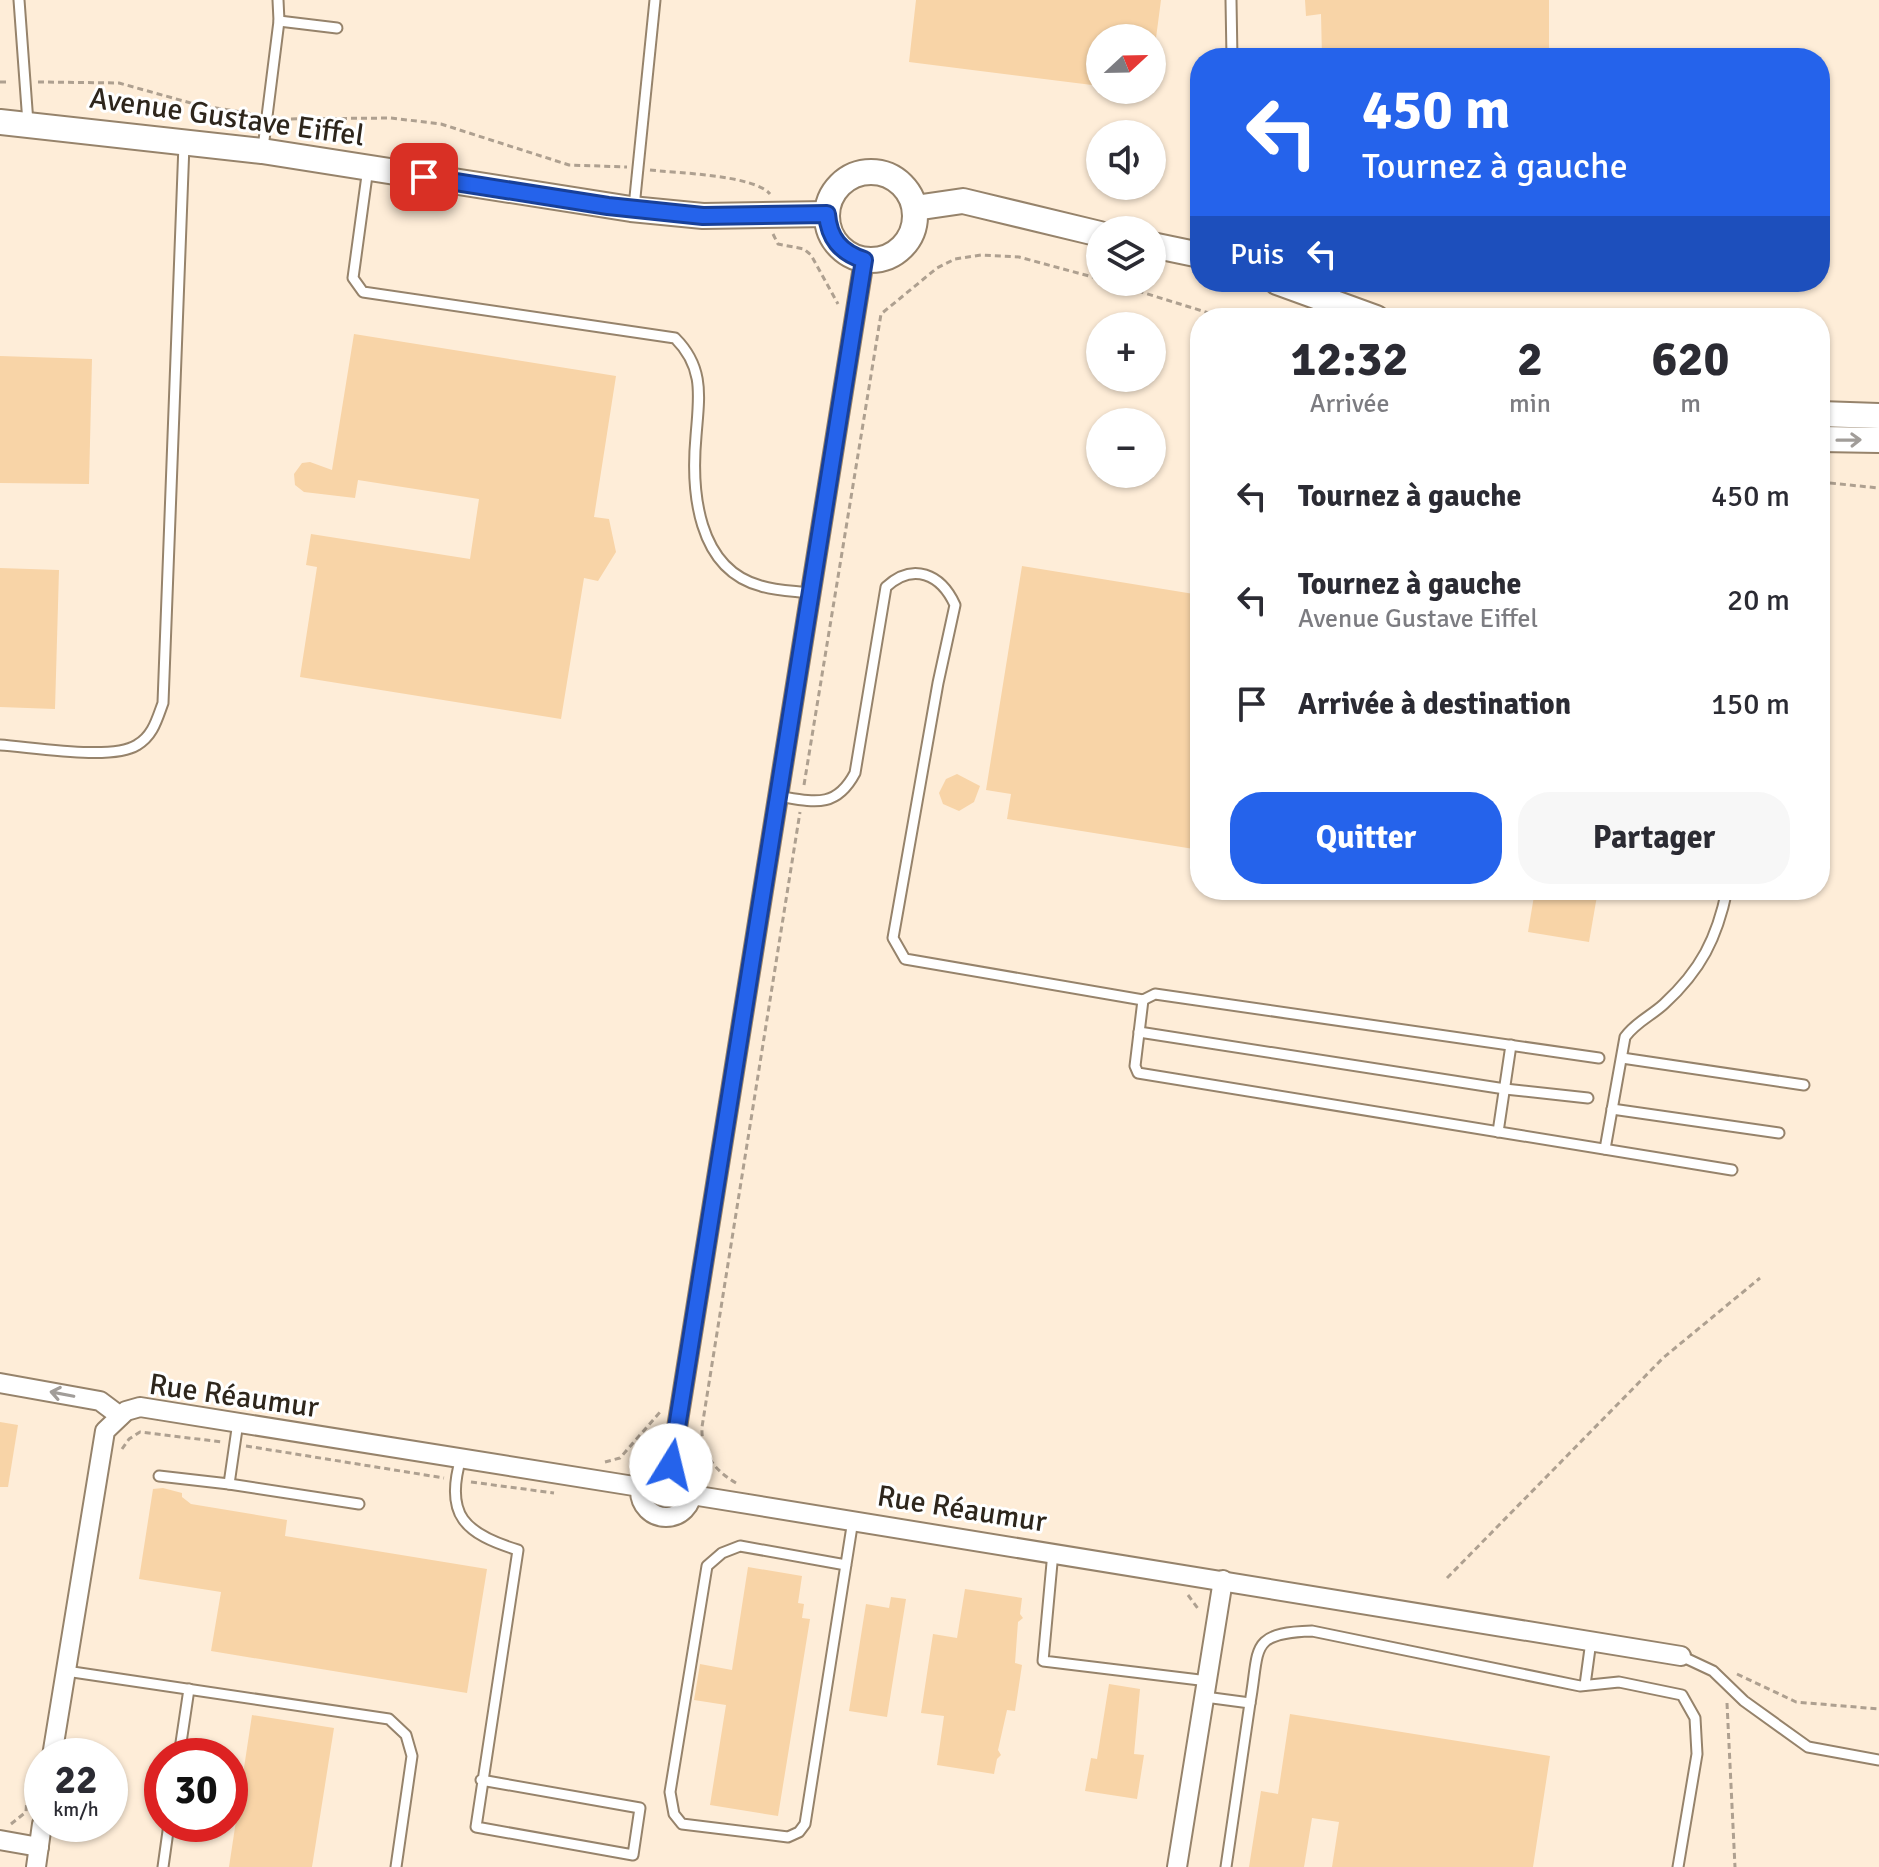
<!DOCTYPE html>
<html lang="fr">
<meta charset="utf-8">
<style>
body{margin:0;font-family:Signika,sans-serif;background:#f7f7f7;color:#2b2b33;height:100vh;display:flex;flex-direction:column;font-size:30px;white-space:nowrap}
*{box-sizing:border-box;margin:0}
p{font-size:26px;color:#7c7c81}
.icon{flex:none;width:44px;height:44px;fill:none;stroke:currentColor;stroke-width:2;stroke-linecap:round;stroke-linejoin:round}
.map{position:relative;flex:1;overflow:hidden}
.drawer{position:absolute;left:1190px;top:308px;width:640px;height:592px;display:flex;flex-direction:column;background:#fff;border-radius:32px;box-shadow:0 2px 6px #0004}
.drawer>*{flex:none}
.hud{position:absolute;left:1190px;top:48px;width:640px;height:244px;border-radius:32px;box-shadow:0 2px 6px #0004;background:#2563eb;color:#fff;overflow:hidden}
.needle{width:52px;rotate:68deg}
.controls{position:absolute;left:1086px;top:24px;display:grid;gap:16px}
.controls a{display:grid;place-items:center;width:80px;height:80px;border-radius:50%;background:#fff;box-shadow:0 2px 6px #0004;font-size:40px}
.speed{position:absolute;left:24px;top:1738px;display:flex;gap:16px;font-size:40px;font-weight:700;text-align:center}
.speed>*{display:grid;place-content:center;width:104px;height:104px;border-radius:50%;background:#fff;box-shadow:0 2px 6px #0004;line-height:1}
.speed small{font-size:20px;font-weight:400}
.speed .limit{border:12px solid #d22;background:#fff;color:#111}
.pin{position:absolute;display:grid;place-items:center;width:68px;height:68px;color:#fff;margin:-34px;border-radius:16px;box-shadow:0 4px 12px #0006}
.me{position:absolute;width:88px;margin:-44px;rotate:9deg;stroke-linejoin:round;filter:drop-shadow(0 0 6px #0008)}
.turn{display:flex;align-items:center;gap:28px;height:168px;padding:0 40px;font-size:36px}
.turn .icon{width:104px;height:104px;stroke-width:2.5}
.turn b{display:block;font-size:56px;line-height:68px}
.then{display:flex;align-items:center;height:76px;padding:0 40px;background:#0003;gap:16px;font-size:30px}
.eta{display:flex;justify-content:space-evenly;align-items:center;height:136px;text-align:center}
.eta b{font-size:48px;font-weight:700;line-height:56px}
.action{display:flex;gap:16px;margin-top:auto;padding:16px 40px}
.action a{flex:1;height:92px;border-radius:32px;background:#2563eb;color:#fff;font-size:32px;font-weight:700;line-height:92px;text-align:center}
.action a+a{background:#f7f7f7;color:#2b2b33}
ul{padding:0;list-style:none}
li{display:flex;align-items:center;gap:24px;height:104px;padding:0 40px}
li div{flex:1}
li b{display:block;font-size:30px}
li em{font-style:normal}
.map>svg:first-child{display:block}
.building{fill:#f8d4a7}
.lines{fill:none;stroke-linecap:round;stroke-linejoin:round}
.lane-casing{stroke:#96836b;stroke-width:13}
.street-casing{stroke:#96836b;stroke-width:22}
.secondary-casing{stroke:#96836b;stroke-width:28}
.path{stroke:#aea090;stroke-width:3;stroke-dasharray:6 4;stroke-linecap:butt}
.lane{stroke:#fff;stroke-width:9}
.street{stroke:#fff;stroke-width:18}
.secondary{stroke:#fff;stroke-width:24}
.oneway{stroke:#a19d99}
.route-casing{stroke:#184099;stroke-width:20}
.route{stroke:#2563eb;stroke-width:14}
.labels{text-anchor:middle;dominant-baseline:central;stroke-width:6;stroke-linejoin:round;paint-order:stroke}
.street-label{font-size:30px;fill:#2e261c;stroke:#fff}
</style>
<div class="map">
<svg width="1879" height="1867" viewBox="0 0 1879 1867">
<rect width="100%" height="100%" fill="#feedd8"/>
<g class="building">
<polygon points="916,0 1161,0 1156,38 1100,38 1100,86 909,62"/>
<polygon points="1305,0 1549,0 1549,58 1322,58 1321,14 1306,16"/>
<polygon points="354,334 616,376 594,517 609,519 616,552 598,581 584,578 561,719 300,677 317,567 306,565 311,534 470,559 479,499 358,480 355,498 304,492 295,485 294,474 302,463 310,462 332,470"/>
<polygon points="0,356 92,359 89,484 0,483"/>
<polygon points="1022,566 1200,595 1200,850 1007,819 1011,794 986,790"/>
<polygon points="0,568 59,570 55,709 0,707"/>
<polygon points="957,774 980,786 974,802 959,811 943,804 939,793 946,779"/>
<polygon points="1535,890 1598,890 1589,942 1528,932"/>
<polygon points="0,1422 18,1425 8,1487 0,1487"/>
<polygon points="163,1488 182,1493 182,1497 191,1504 287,1520 285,1536 487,1569 467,1693 211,1651 221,1592 139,1579 153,1489"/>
<polygon points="748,1567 802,1576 798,1603 804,1604 802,1618 810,1619 778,1816 710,1805 726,1705 694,1700 700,1664 732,1670"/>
<polygon points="965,1589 1022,1598 1020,1614 1023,1618 1018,1622 1015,1663 1022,1665 1015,1711 1007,1710 998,1750 1001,1755 997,1759 994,1774 937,1765 944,1716 921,1713 933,1634 957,1638"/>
<polygon points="891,1597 906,1599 887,1717 849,1711 866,1604 889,1608"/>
<polygon points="1109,1684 1140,1689 1134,1754 1144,1755 1137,1799 1085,1791 1091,1758 1097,1759"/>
<polygon points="1290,1714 1550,1756 1533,1867 1332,1867 1339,1822 1312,1818 1304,1867 1249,1867 1261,1791 1278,1794"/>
<polygon points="252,1715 334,1728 312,1867 229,1867"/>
</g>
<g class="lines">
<defs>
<g id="lane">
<polyline points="19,0 28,123"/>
<polyline points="1231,0 1232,58"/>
<polyline points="279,21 337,28"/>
<polyline points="263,148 279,21 278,0"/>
<path d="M368 168 353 278 363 292 675 338C705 368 699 397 696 436 691 491 697 569 761 586 776 591 794 591 810 593"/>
<polyline points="634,207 655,0"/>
<polyline points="1193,253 1200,229"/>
<path d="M0 745C32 747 112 761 137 745 153 736 157 719 163 703L184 144"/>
<path d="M778 796C814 802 836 809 855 773L886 587C913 562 941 574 955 605L938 683 893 938 905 959 1143 1000 1155 994 1599 1058"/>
<polyline points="1143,1000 1135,1066 1138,1073 1732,1170"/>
<polyline points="1139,1032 1505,1089 1588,1098"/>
<polyline points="1622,1058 1804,1085"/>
<polyline points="1612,1109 1779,1133"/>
<polyline points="1498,1132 1511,1045"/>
<path d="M1605 1149 1625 1037C1636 1022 1651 1016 1664 1004 1701 970 1717 938 1727 890"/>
<path d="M461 1458C444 1515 465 1534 518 1550L476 1827 633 1855 640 1808 481 1780"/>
<polyline points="159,1476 229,1484 238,1422"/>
<polyline points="229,1484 359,1504"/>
<polyline points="1053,1552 1043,1661 1208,1681"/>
<polyline points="846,1565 740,1546 722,1553 707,1566 670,1792 674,1814 682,1824 788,1837 799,1832 805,1824 853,1520"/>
<polyline points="1681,1656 1713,1671 1744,1701 1808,1747 1879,1760"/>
<polyline points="66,1671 389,1719 406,1735 412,1756 396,1867"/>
<polyline points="1585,1685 1591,1641"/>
<polyline points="1205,1697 1250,1703 1226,1867"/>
<path d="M1250 1703C1260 1648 1248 1633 1312 1631L1580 1686 1619 1682 1682 1695 1695 1718 1697 1754 1678 1867"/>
<polyline points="179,1756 189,1689"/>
<polyline points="163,1867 169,1824"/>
</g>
<g id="street">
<polyline points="0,1383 100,1401 120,1416"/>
<polyline points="671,1465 864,260"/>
<circle cx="666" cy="1491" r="26"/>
<polyline points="692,1495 1681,1656"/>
<polyline points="52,1756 105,1431 126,1411 140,1407 640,1487"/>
<polyline points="0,1840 39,1847"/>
<polyline points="36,1867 42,1824"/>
<polyline points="1177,1867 1223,1580"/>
</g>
<g id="secondary">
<polyline points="0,122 262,151 631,209 703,216 827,214"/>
<circle cx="871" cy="216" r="44"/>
<polyline points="915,208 963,201 1100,234"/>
<polyline points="1152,245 1200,255"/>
<polyline points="1277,282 1376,318"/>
<polyline points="1820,414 1879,416"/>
<polyline points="1820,439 1879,440"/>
</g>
</defs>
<use href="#lane" class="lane-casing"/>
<use href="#street" class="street-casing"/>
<use href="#secondary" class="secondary-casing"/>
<g class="path">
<polyline points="0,82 10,82"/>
<polyline points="38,82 119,83 198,105 254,114"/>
<polyline points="281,119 391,118 441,124 569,165 627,167"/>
<path d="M650 170C677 173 754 175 770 194"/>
<polyline points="773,234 778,244 804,249 811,255 838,304"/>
<polyline points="1109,282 1225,318"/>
<polyline points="1820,482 1879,488"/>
<polyline points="804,785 881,314 937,268 955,259 981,255 1019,257 1100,279"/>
<polyline points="246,1446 444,1478"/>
<polyline points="122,1449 129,1439 140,1432 222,1442"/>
<polyline points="605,1462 620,1458 660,1412"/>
<polyline points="471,1482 554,1493"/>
<path d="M736 1483C714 1470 701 1453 702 1427L800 812"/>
<polyline points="1447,1578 1663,1358 1760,1278"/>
<polyline points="1188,1595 1199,1610"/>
<polyline points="1737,1674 1796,1702 1879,1709"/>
<polyline points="1727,1703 1735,1867"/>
<polyline points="11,1824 26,1812 27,1797 42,1800"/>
</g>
<use href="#lane" class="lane"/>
<use href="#street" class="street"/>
<use href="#secondary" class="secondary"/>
</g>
<defs><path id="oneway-shaft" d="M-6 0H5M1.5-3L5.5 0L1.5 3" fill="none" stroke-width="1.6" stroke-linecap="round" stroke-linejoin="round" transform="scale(2)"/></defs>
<g class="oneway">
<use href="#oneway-shaft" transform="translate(1849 440) rotate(-1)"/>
<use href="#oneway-shaft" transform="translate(62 1394) rotate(-169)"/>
</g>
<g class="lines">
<defs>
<path id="route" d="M424 177 608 206 703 216 827 214C829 238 840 252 864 260L671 1465"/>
</defs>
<use href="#route" class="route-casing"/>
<use href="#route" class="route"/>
</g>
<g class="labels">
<g class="street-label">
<text transform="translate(227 117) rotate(8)">Avenue Gustave Eiffel</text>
<text transform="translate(234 1396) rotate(8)">Rue Réaumur</text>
<text transform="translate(962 1509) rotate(9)">Rue Réaumur</text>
</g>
</g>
</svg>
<div class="controls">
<a><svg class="needle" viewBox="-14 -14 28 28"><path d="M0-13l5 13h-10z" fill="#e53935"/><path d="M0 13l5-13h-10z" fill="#7c7c81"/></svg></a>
<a><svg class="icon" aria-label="sound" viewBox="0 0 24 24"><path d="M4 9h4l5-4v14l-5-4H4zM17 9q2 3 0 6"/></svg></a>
<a><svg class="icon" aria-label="layers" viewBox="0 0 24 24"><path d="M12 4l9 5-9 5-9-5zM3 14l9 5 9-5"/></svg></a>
<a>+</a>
<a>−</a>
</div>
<div class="speed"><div>22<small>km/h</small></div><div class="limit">30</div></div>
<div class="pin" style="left:424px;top:177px;background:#d93025"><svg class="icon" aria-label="arrive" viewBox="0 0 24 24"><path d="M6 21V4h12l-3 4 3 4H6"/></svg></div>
<svg class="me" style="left:671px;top:1465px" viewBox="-20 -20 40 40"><circle r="19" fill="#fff"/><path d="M0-13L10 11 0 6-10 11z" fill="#2563eb"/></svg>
<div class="hud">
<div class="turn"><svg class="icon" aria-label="left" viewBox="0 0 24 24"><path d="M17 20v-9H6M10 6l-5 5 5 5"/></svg><div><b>450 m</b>Tournez à gauche</div></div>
<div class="then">Puis<svg class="icon" aria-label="left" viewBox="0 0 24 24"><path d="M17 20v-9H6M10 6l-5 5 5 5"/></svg></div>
</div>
<section class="drawer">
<div class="eta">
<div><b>12:32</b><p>Arrivée</p></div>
<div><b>2</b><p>min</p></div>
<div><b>620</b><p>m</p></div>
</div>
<ul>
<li><svg class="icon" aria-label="left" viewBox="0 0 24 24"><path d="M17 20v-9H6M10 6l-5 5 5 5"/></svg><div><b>Tournez à gauche</b></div><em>450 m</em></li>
<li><svg class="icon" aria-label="left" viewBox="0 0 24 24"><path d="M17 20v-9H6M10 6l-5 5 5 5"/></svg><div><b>Tournez à gauche</b><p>Avenue Gustave Eiffel</p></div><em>20 m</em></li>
<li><svg class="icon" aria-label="arrive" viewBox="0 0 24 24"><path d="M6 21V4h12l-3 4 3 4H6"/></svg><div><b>Arrivée à destination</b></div><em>150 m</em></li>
</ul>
<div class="action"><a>Quitter</a><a>Partager</a></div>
</section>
</div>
